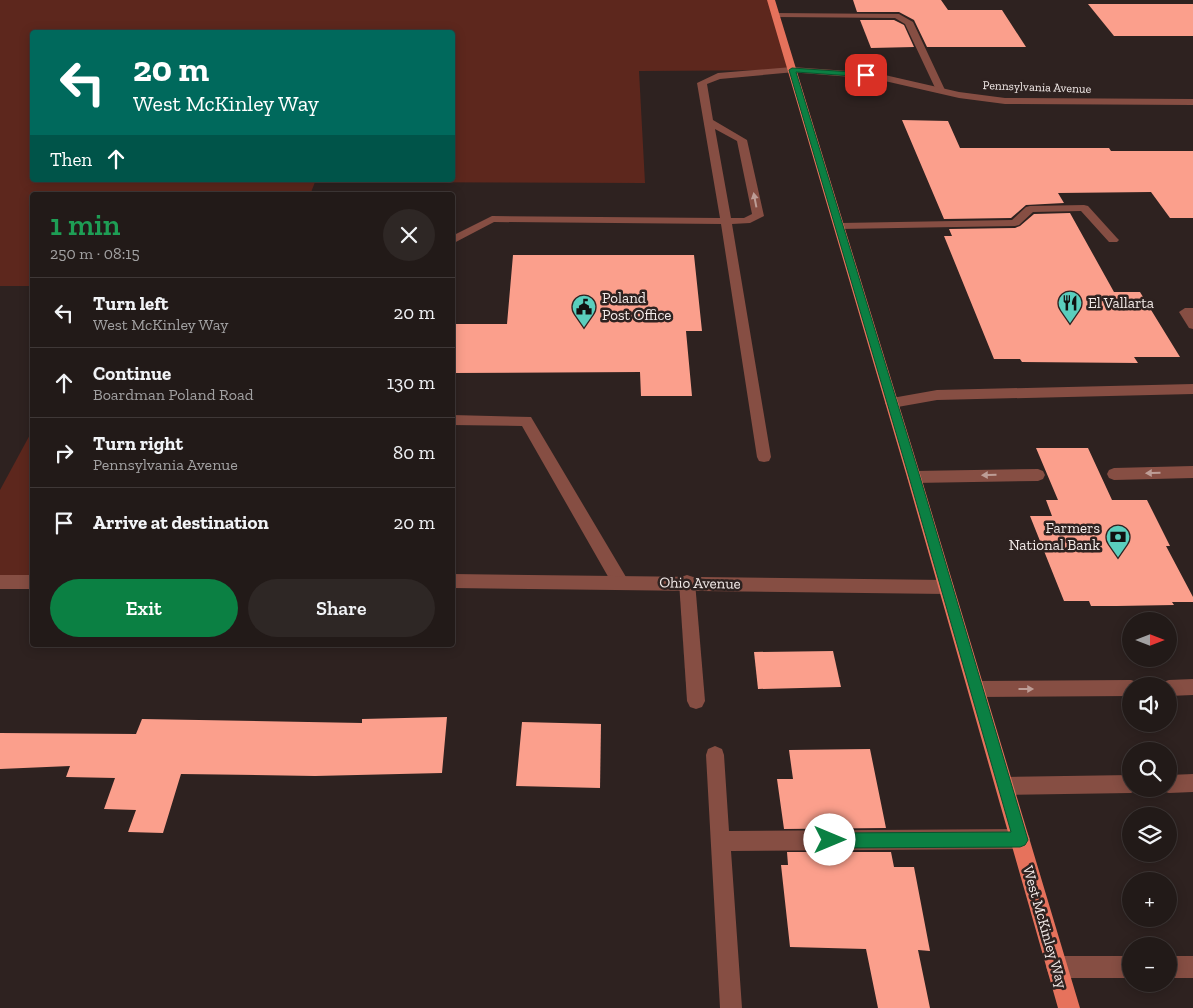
<!DOCTYPE html>
<meta charset="utf-8">
<style>
body{margin:0;font-family:"Zilla Slab",serif;background:#2e2725;color:#f1f3f6;height:100vh;display:flex;flex-direction:column;font-size:19px;white-space:nowrap}
*{box-sizing:border-box;margin:0}
p{font-size:16px;color:#a2a1a2}
.icon{flex:none;width:28px;height:28px;fill:none;stroke:currentColor;stroke-width:2;stroke-linecap:round;stroke-linejoin:round}
.map{position:relative;flex:1;overflow:hidden}
.drawer{position:absolute;left:30px;top:192px;width:425px;height:455px;display:flex;flex-direction:column;background:#221a18;border-radius:5px;box-shadow:0 2px 12px #0003,0 0 0 1px #3f3837}
.drawer>*{flex:none}
.top-card{position:absolute;left:30px;top:30px;width:425px;height:152px;border-radius:5px;box-shadow:0 2px 12px #0003,0 0 0 1px #3f3837;background:#00695c;color:#fff;overflow:hidden}
.needle{width:32px;rotate:90deg}
.tools{position:absolute;left:1122px;top:612px;display:grid;gap:10px}
.tools a{display:grid;place-items:center;width:55px;height:55px;border-radius:50%;background:#221a18;box-shadow:0 2px 12px #0003,0 0 0 1px #3f3837;font-size:25px}
.pin{position:absolute;display:grid;place-items:center;width:42px;height:42px;color:#fff;margin:-21px;border-radius:10px;box-shadow:0 2px 8px #0006}
.me{position:absolute;width:55px;margin:-28px;rotate:90deg;stroke-linejoin:round;filter:drop-shadow(0 0 4px #0008)}
.turn{display:flex;align-items:center;gap:18px;height:105px;padding:0 20px;font-size:22px}
.turn .icon{width:65px;height:65px;stroke-width:2.5}
.turn b{display:block;font-size:35px;line-height:42px}
.then{display:flex;align-items:center;height:48px;padding:0 20px;background:#0003;gap:10px;font-size:19px}
.round{display:grid;place-items:center;flex:none;width:52px;height:52px;border-radius:26px;background:#2e2725}
.headline{display:flex;align-items:center;justify-content:space-between;height:85px;padding:0 20px}
h1{font-size:30px;font-weight:600;line-height:38px;color:#1e9e55}
.cta{display:flex;gap:10px;margin-top:auto;padding:10px 20px}
.cta a{flex:1;height:58px;border-radius:30px;background:#0b8043;color:#fff;font-size:20px;font-weight:600;line-height:58px;text-align:center}
.cta a+a{background:#2e2725;color:#f1f3f6}
ul{padding:0;list-style:none}
li{display:flex;align-items:center;gap:15px;height:70px;padding:0 20px;border-top:1px solid #3f3837}
li div{flex:1}
li b{display:block;font-size:19px}
li em{font-style:normal}
.map>svg:first-child{display:block}
.green{fill:#5d271d;fill-rule:evenodd}
.building{fill:#fb9f8c}
.lines{fill:none;stroke-linecap:round;stroke-linejoin:round}
.lane{fill:#864e43;fill-rule:evenodd}
.street{fill:#864e43;fill-rule:evenodd}
.primary{fill:#e6725c;fill-rule:evenodd}
.oneway{fill:#bd9d96}
.route{fill:#0b8043;stroke:#07532c}
.labels{text-anchor:middle;dominant-baseline:central;stroke-width:5;stroke-linejoin:round;paint-order:stroke}
.far-street-label{font-size:12px;fill:#f4ecea;stroke:#2e2220}
.poi-label{font-size:15px;fill:#f4ecea;stroke:#2e2220;text-anchor:start}
.street-label{font-size:15px;fill:#f4ecea;stroke:#2e2220}
</style>
<div class="map">
<svg width="1193" height="1008" viewBox="0 0 1193 1008">
<rect width="100%" height="100%" fill="#2e2220"/>
<g class="green">
<path d="M0 0H771L792 70 639 71 645 183 315 182 310 195H32V286H0ZM32 32H452V180H32Z"/>
<polygon points="32,431 32,582 0,582 0,490"/>
</g>
<g class="building">
<polygon points="853,0 941,0 948,10 1002,10 1026,47 927,47 914,20 899,12 857,12"/>
<polygon points="1088,4 1193,4 1193,36 1114,36"/>
<polygon points="860,20 894,20 904,25 914,47 871,48"/>
<polygon points="902,120 948,121 960,148 1109,148 1111,151 1193,151 1193,218 1170,218 1151,192 1058,193 1064,203 1026,205 1011,218 944,219"/>
<polygon points="1070,213 1114,292 1140,292 1180,357 1134,357 1138,363 1022,362 1020,359 994,359 944,236 952,236 949,229 1015,228 1020,226 1034,214"/>
<polygon points="513,255 694,255 702,331 686,331 692,396 641,396 640,372 452,373 452,324 507,324"/>
<polygon points="1036,448 1088,448 1112,500 1147,500 1170,546 1166,546 1193,597 1193,602 1172,602 1174,605 1117,606 1091,606 1089,601 1064,601 1030,516 1052,516 1046,500 1058,500"/>
<polygon points="833,651 841,687 758,689 754,652"/>
<polygon points="447,717 442,773 315,776 181,774 163,833 128,832 136,810 104,809 115,778 66,777 70,766 0,769 0,733 136,734 142,719 362,723 362,719"/>
<polygon points="522,722 601,724 600,788 516,786"/>
<polygon points="870,749 886,828 784,829 777,779 793,779 789,750"/>
<polygon points="787,852 891,852 894,867 914,867 930,951 918,950 930,1008 878,1008 866,949 790,947 781,865 788,865"/>
</g>
<g class="lines">
<g class="lane">
<polygon points="773,13 899,14 913,22 945,90 940,93 937,92 905,24 895,18 776,17 772,15"/>
<path d="M792 67 797 70 795 72 720 79 707 84 713 120 747 140 764 216 750 223 732 224 771 457 769 461 764 462 759 461 757 457 721 224 494 222 452 244V236L492 216 720 218 697 83 718 73ZM715 129 737 141 752 214 744 218H731Z"/>
<polygon points="1084,205 1088,206 1117,238 1119,240 1117,242 1109,242 1081,211 1033,212 1019,225 1015,226 840,229 834,226 840,223 1012,220 1026,207 1030,206"/>
<polygon points="1185,308 1193,308 1193,329 1189,328 1179,312"/>
<polygon points="1193,384 1193,394 937,400 892,408 887,406 885,403 887,400 892,398 937,390"/>
<polygon points="452,415 531,417 626,577 628,582 626,587 620,589 614,587 522,426 452,425"/>
<polygon points="1193,466 1193,478 1114,480 1109,478 1107,474 1109,470 1114,468"/>
<polygon points="1038,469 1043,471 1045,475 1043,479 1038,481 914,483 909,481 907,477 909,473 914,471"/>
<polygon points="687,575 693,577 695,582 705,701 702,707 696,709 690,707 687,701 679,582 681,577"/>
<polygon points="1193,679 1193,695 1169,696 1169,686 1161,686 1163,682 1169,680"/>
<polygon points="1131,680 1137,682 1139,686 1131,686 1131,696 977,697 971,695 968,689 971,683 977,681"/>
<polygon points="715,746 722,749 724,755 729,831 1020,829 1027,832 1030,839 1027,846 1020,849 731,851 742,1008 720,1008 706,755 708,749"/>
<polygon points="1193,774 1193,792 1169,793 1162,791 1162,789 1169,789 1169,775"/>
<polygon points="1131,775 1131,789 1138,789 1131,793 1005,795 998,793 996,786 998,779 1005,777"/>
<polygon points="1057,956 1131,956 1131,978 1057,978 1049,975 1046,967 1049,959"/>
<rect x="1169" y="956" width="24" height="22"/>
</g>
<g class="street">
<polygon points="792,67 876,73 959,92 1005,98 1193,99 1193,105 1005,104 959,98 876,79 789,72 787,70"/>
<polygon points="452,574 946,580 952,582 954,587 952,592 946,594 452,588"/>
<rect x="0" y="575" width="32" height="14"/>
</g>
<polygon class="primary" points="767,0 775,0 921,477 1080,1008 1058,1008 907,477"/>
</g>
<defs><path id="oneway-solid" d="M-6-.8H1V-3.2L6.5 0L1 3.2V.8H-6Z" transform="scale(1.25)"/></defs>
<g class="oneway">
<use href="#oneway-solid" transform="translate(755 200) rotate(-101)"/>
<use href="#oneway-solid" transform="translate(1153 473) rotate(179)"/>
<use href="#oneway-solid" transform="translate(989 475) rotate(179)"/>
<use href="#oneway-solid" transform="translate(1026 689)"/>
</g>
<polygon class="route" points="792,68 866,73 869,75 866,77 796,72 920,477 1028,840 1025,845 1020,847 830,848 825,846 823,840 825,835 830,833 1011,832 909,477 789,70"/>
<defs>
<symbol id="restaurant-pin" viewBox="-11 -11 22 30"><path d="M0 17L-7.5 6A9.5 9.5 0 1 1 7.5 6Z" fill="#5acebd" stroke="#2e2220"/><path d="M-5-6h1v4h1v-4h1v4h1v-4h1v5L-1.5 .5V6h-2V.5L-5-1ZM5-6V6H3V1.5H1.5Q1.5-4 5-6Z" fill="#111"/></symbol>
<symbol id="civic-pin" viewBox="-11 -11 22 30"><path d="M0 17L-7.5 6A9.5 9.5 0 1 1 7.5 6Z" fill="#5acebd" stroke="#2e2220"/><path d="M-.6-6.5H3V-4.5H.6V-3L4-1V1h2V6H-6V1h2V-1L-.6-3ZM-1.2 2.5V6h2.4V2.5Z" fill="#111"/></symbol>
<symbol id="bank-pin" viewBox="-11 -11 22 30"><path d="M0 17L-7.5 6A9.5 9.5 0 1 1 7.5 6Z" fill="#5acebd" stroke="#2e2220"/><path d="M-6-4H6V4H-6ZM0-2.3a2.3 2.3 0 1 0 0 4.6a2.3 2.3 0 1 0 0-4.6Z" fill="#111"/></symbol>
</defs>
<g fill-rule="evenodd">
<use href="#restaurant-pin" x="1056" y="289" width="28" height="38"/>
<use href="#civic-pin" x="570" y="293" width="28" height="38"/>
<use href="#bank-pin" x="1104" y="523" width="28" height="38"/>
</g>
<g class="labels">
<g class="far-street-label">
<text transform="translate(1037 87) rotate(2)">Pennsylvania Avenue</text>
</g>
<g class="poi-label">
<text x="602" y="298">Poland<tspan x="602" dy="17">Post Office</tspan></text>
<text x="1088" y="303">El Vallarta</text>
<text x="1100" y="528" text-anchor="end">Farmers<tspan x="1100" dy="17">National Bank</tspan></text>
</g>
<g class="street-label">
<text transform="translate(700 583) rotate(1)">Ohio Avenue</text>
<text transform="translate(1045 927) rotate(74)">West McKinley Way</text>
</g>
</g>
</svg>
<div class="tools">
<a><svg class="needle" viewBox="-14 -14 28 28"><path d="M0-13l5 13h-10z" fill="#e53935"/><path d="M0 13l5-13h-10z" fill="#a2a1a2"/></svg></a>
<a><svg class="icon" aria-label="sound" viewBox="0 0 24 24"><path d="M4 9h4l5-4v14l-5-4H4zM17 9q2 3 0 6"/></svg></a>
<a><svg class="icon" aria-label="search" viewBox="0 0 24 24"><circle cx="10" cy="10" r="6"/><path d="M15 15l6 6"/></svg></a>
<a><svg class="icon" aria-label="layers" viewBox="0 0 24 24"><path d="M12 4l9 5-9 5-9-5zM3 14l9 5 9-5"/></svg></a>
<a>+</a>
<a>−</a>
</div>
<div class="pin" style="left:866px;top:75px;background:#d93025"><svg class="icon" aria-label="arrive" viewBox="0 0 24 24"><path d="M6 21V4h12l-3 4 3 4H6"/></svg></div>
<svg class="me" style="left:830px;top:840px" viewBox="-20 -20 40 40"><circle r="19" fill="#fff"/><path d="M0-13L10 11 0 6-10 11z" fill="#0b8043"/></svg>
<div class="top-card">
<div class="turn"><svg class="icon" aria-label="left" viewBox="0 0 24 24"><path d="M17 20v-9H6M10 6l-5 5 5 5"/></svg><div><b>20 m</b>West McKinley Way</div></div>
<div class="then">Then<svg class="icon" aria-label="ahead" viewBox="0 0 24 24"><path d="M12 20V5M6 11l6-6 6 6"/></svg></div>
</div>
<section class="drawer">
<div class="headline"><div><h1>1 min</h1><p>250 m · 08:15</p></div><a class="round"><svg class="icon" aria-label="close" viewBox="0 0 24 24"><path d="M6 6l12 12M18 6L6 18"/></svg></a></div>
<ul>
<li><svg class="icon" aria-label="left" viewBox="0 0 24 24"><path d="M17 20v-9H6M10 6l-5 5 5 5"/></svg><div><b>Turn left</b><p>West McKinley Way</p></div><em>20 m</em></li>
<li><svg class="icon" aria-label="ahead" viewBox="0 0 24 24"><path d="M12 20V5M6 11l6-6 6 6"/></svg><div><b>Continue</b><p>Boardman Poland Road</p></div><em>130 m</em></li>
<li><svg class="icon" aria-label="right" viewBox="0 0 24 24"><path d="M7 20v-9h11M14 6l5 5-5 5"/></svg><div><b>Turn right</b><p>Pennsylvania Avenue</p></div><em>80 m</em></li>
<li><svg class="icon" aria-label="arrive" viewBox="0 0 24 24"><path d="M6 21V4h12l-3 4 3 4H6"/></svg><div><b>Arrive at destination</b></div><em>20 m</em></li>
</ul>
<div class="cta"><a>Exit</a><a>Share</a></div>
</section>
</div>
